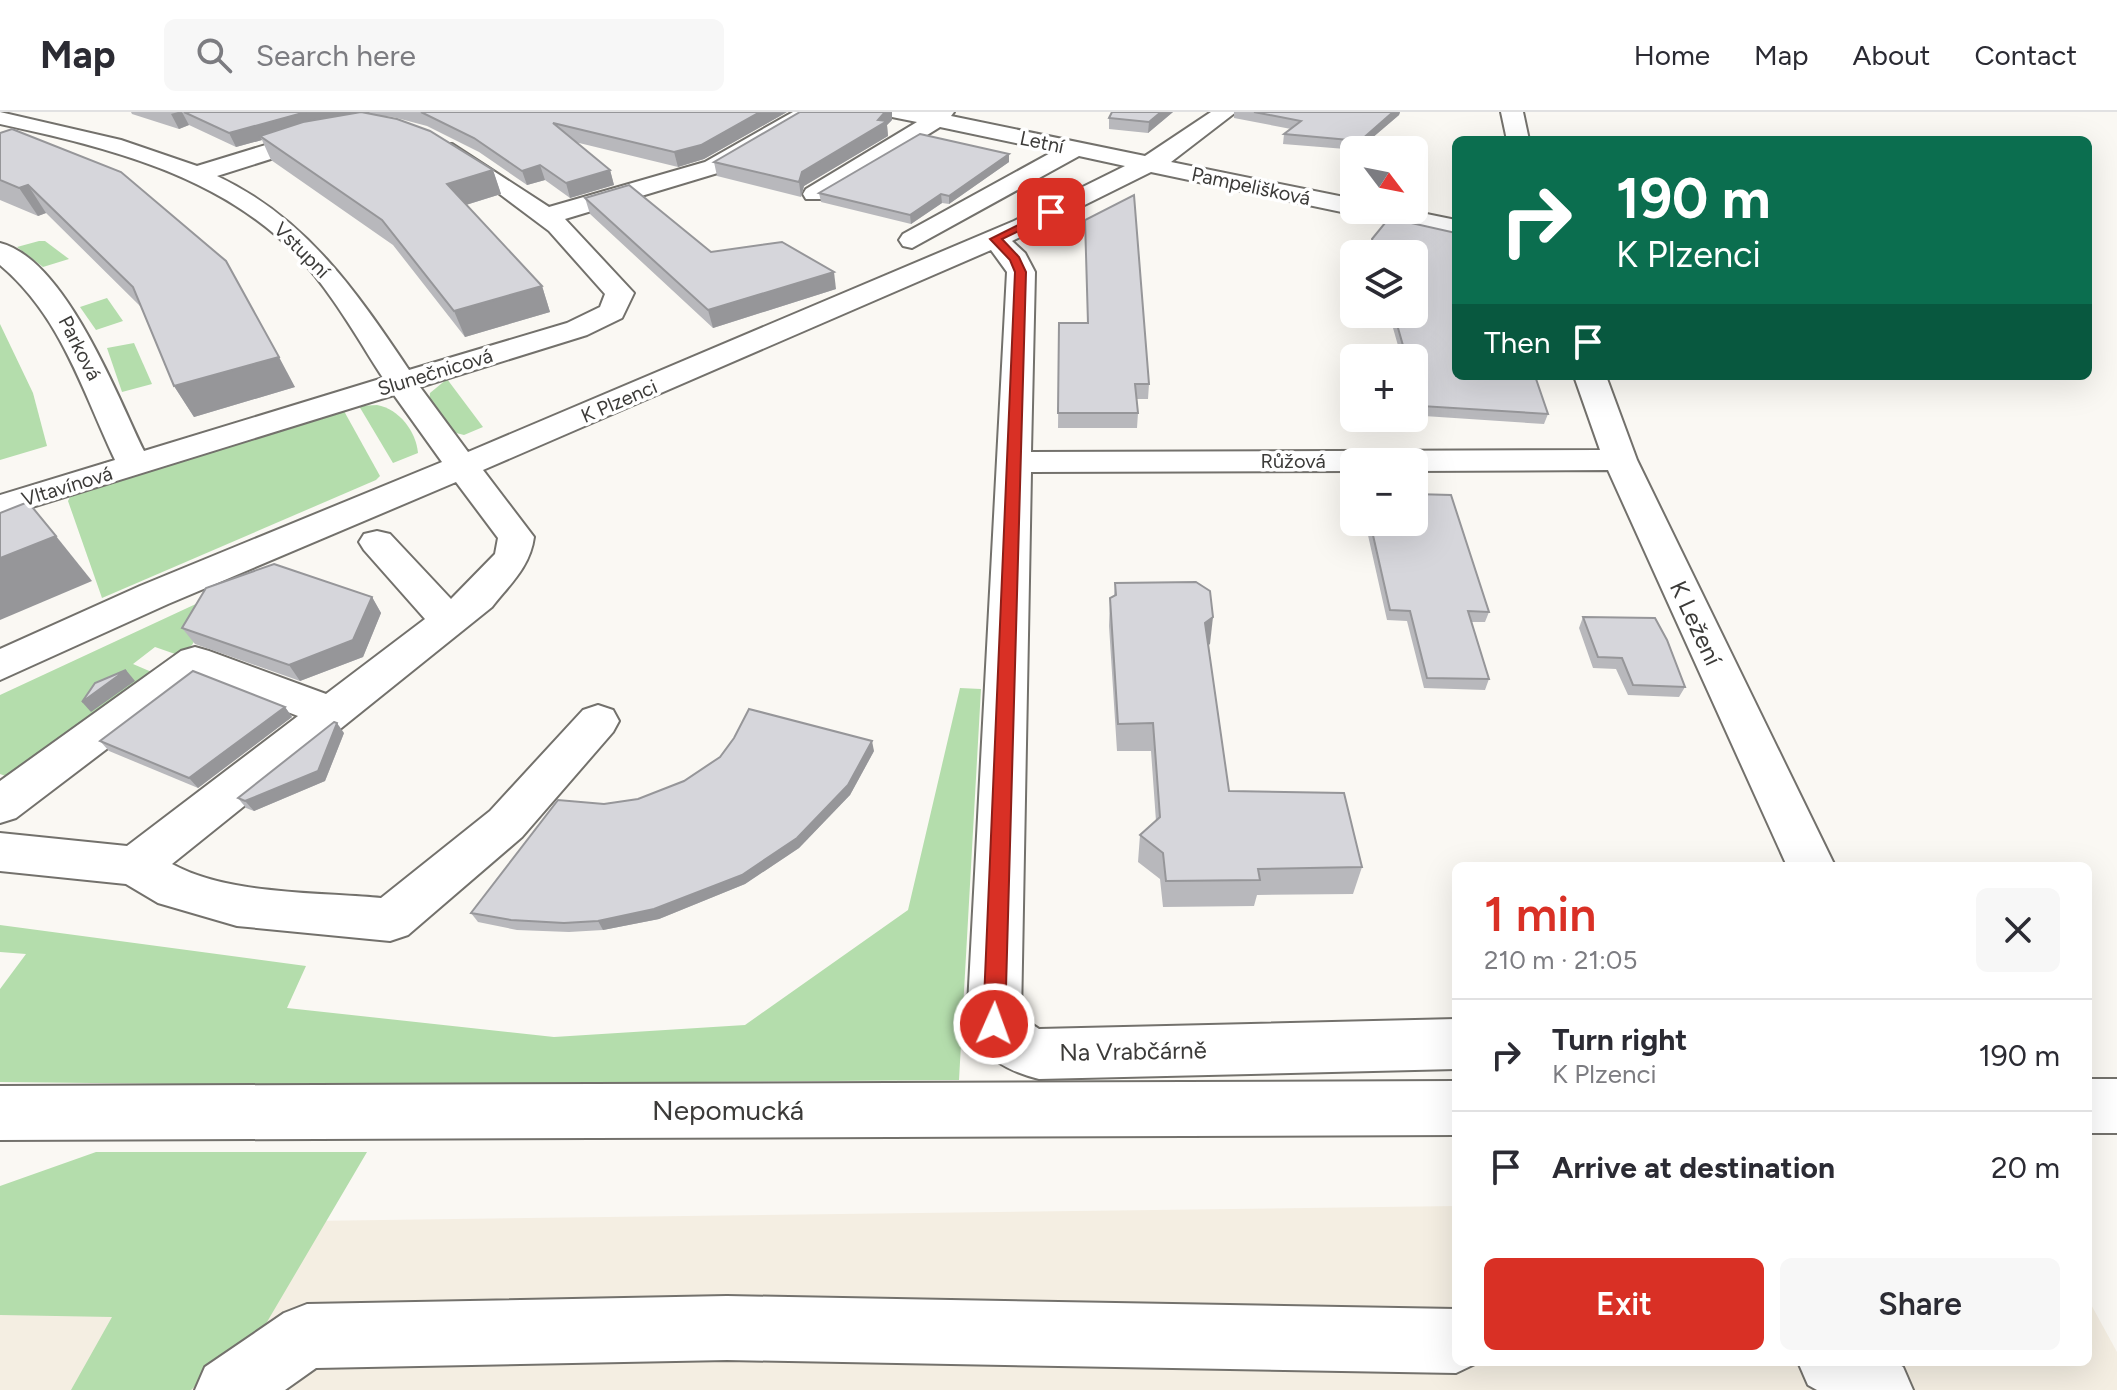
<!DOCTYPE html>
<meta charset="utf-8">
<style>
body{margin:0;font-family:Figtree,sans-serif;background:#f7f7f7;color:#2b2b33;height:100vh;display:flex;flex-direction:column;font-size:30px;white-space:nowrap}
*{box-sizing:border-box;margin:0}
p{font-size:26px;color:#7c7c81}
.icon{flex:none;width:44px;height:44px;fill:none;stroke:currentColor;stroke-width:2;stroke-linecap:round;stroke-linejoin:round}
.map{position:relative;flex:1;overflow:hidden}
.sheet{position:absolute;left:1452px;top:750px;width:640px;height:504px;display:flex;flex-direction:column;background:#fff;border-radius:12px;box-shadow:0 8px 32px #0002}
.sheet>*{flex:none}
.guide{position:absolute;left:1452px;top:24px;width:640px;height:244px;border-radius:12px;box-shadow:0 8px 32px #0002;background:#0b6e4f;color:#fff;overflow:hidden}
.needle{width:52px;rotate:122deg}
.tools{position:absolute;left:1340px;top:24px;display:grid;gap:16px}
.tools a{display:grid;place-items:center;width:88px;height:88px;border-radius:12px;background:#fff;box-shadow:0 8px 32px #0002;font-size:40px}
.pin{position:absolute;display:grid;place-items:center;width:68px;height:68px;color:#fff;margin:-34px;border-radius:16px;box-shadow:0 4px 12px #0006}
.me{position:absolute;width:88px;margin:-44px;rotate:2deg;stroke-linejoin:round;filter:drop-shadow(0 0 6px #0008)}
.turn{display:flex;align-items:center;gap:28px;height:168px;padding:0 32px;font-size:36px}
.turn .icon{width:104px;height:104px;stroke-width:2.5}
.turn b{display:block;font-size:56px;line-height:68px}
.then{display:flex;align-items:center;height:76px;padding:0 32px;background:#0003;gap:16px;font-size:30px}
.round{display:grid;place-items:center;flex:none;width:84px;height:84px;border-radius:12px;background:#f7f7f7}
.summary{display:flex;align-items:center;justify-content:space-between;height:136px;padding:0 32px}
h1{font-size:48px;font-weight:600;line-height:60px;color:#d93025}
.primary-button{display:flex;gap:16px;margin-top:auto;padding:16px 32px}
.primary-button a{flex:1;height:92px;border-radius:12px;background:#d93025;color:#fff;font-size:32px;font-weight:600;line-height:92px;text-align:center}
.primary-button a+a{background:#f7f7f7;color:#2b2b33}
ul{padding:0;list-style:none}
li{display:flex;align-items:center;gap:24px;height:112px;padding:0 32px;border-top:2px solid #e1e1e2}
li div{flex:1}
li b{display:block;font-size:30px}
li em{font-style:normal}
header{display:flex;align-items:center;gap:48px;box-sizing:border-box;height:112px;padding:0 40px;background:#fff;border-bottom:2px solid #e1e1e2}
header strong{font-size:38px}
nav{display:flex;gap:44px;margin-inline-start:auto;font-size:28px}
.search{width:560px;height:72px;background:#f7f7f7;display:flex;align-items:center;gap:20px;box-sizing:border-box;padding:0 28px;border-radius:12px;color:#7c7c81;font-size:30px}
.map>svg:first-child{display:block}
.built{fill:#f4eee2}
.green{fill:#b4ddac}
.lines{fill:none;stroke-linecap:round;stroke-linejoin:round}
.minor-casing{stroke:#73716c;stroke-width:4}
.minor{fill:#fff;fill-rule:evenodd}
.wall{fill:#b8b8bc}
.shaded-wall{fill:#969699}
.building{fill:#d6d6db;stroke:#969699;stroke-width:2}
.route{fill:#d93025;stroke:#8d1f18;stroke-width:2}
.labels{text-anchor:middle;dominant-baseline:central;stroke-width:7;stroke-linejoin:round;paint-order:stroke}
.far-street-label{font-size:20px;fill:#3c3b39;stroke:#fff}
.street-label{font-size:24px;fill:#3c3b39;stroke:#fff}
.near-street-label{font-size:28px;fill:#3c3b39;stroke:#fff}
</style>
<header>
<strong>Map</strong>
<div class="search"><svg class="icon" aria-label="search" viewBox="0 0 24 24"><circle cx="10" cy="10" r="6"/><path d="M15 15l6 6"/></svg>Search here</div>
<nav><a>Home</a><a>Map</a><a>About</a><a>Contact</a></nav>
</header>
<div class="map">
<svg width="2117" height="1278" viewBox="0 0 2117 1278">
<rect width="100%" height="100%" fill="#faf8f3"/>
<polygon class="built" points="1456,1094 1456,1250 2088,1250 2088,1187 2117,1240 2117,1278 0,1278 0,1113"/>
<g class="green">
<polygon points="39,129 45,129 69,147 43,155 17,135"/>
<polygon points="107,186 123,209 96,218 80,195"/>
<polygon points="0,212 33,281 47,334 0,348"/>
<polygon points="134,231 152,272 122,280 107,236"/>
<polygon points="447,267 483,315 464,323 456,321 429,290 430,281"/>
<path d="M377 293C399 297 416 319 418 341L393 351 359 294Z"/>
<polygon points="344,299 380,364 376,368 102,486 68,389 71,383"/>
<polygon points="241,471 216,491 192,533 178,543 155,535 133,552 154,561 11,666 0,662 0,583"/>
<polygon points="960,576 981,577 959,968 280,973 0,970 0,877 26,842 0,840 0,813 306,854 287,896 554,925 745,913 908,798"/>
<polygon points="96,1040 367,1040 267,1210 191,1278 71,1278 112,1205 0,1203 0,1074"/>
</g>
<g class="lines">
<defs>
<g id="minor">
<path d="M0 0 121 28 197 54 318 17H334L337 22 334 27 217 64C306 106 356 179 409 258L567 211 600 195 605 182 549 119 493 77 436 42 432 37 436 32H452L549 95 705 50 793 0H820L721 60 565 107 634 181 622 206 587 223 420 275 468 340 1014 109 1125 54 1079 44 912 136 903 134 899 128 903 122 1054 39 940 15 824 87H806L803 82 806 77 917 10 892 5 889 0H954L951 4 1145 44 1211 0H1236L1171 50 1354 87V98H1407L1456 108V124L1151 60 1012 129 1025 141 1035 160 1031 340 1600 338 1574 264H1606L1637 348 1835 754H1787L1608 358 1414 359V350H1354V359L1031 360 1021 905 1039 917 1456 907V957L1039 967C1004 958 983 945 967 912L1007 160 991 138 483 358 534 425C530 455 510 472 492 495L172 752C228 783 317 780 381 786L490 699 583 598 598 593 613 598 619 609 613 620 522 725 408 823 390 829 237 814 158 791 126 772 0 759V721L127 734 298 604 200 566 16 706 0 711V669L181 539 195 535 209 539 326 582 425 507 364 438 359 430 364 422 377 419 390 422 451 487 495 442 498 426 456 370 168 492 0 568V537L140 474 442 350 394 283 0 405V383L115 348C82 278 61 204 0 153V131C65 147 117 284 144 339L383 266C356 224 331 179 296 142 218 62 106 35 0 12Z"/>
<polygon points="1501,0 1523,0 1529,28 1507,28"/>
<rect x="2088" y="967" width="29" height="54"/>
<polygon points="1456,969 1456,1023 0,1028 0,974"/>
<polygon points="727,1184 1456,1197 1456,1250 1479,1250 1456,1261 727,1248 316,1256 285,1278 195,1278 205,1255 284,1201 307,1192"/>
<polygon points="1798,1250 1895,1250 1903,1255 1913,1278 1817,1278 1808,1273"/>
</g>
</defs>
<use href="#minor" class="minor-casing"/>
<use href="#minor" class="minor"/>
</g>
<g class="wall">
<polygon points="131,0 787,0 704,47 678,55 575,30 610,58 614,73 570,86 545,68 527,73 479,40 427,14 393,5 383,4 493,58 501,82 466,93 542,174 550,200 465,225 393,133 271,48 262,28 236,35 189,13 179,17 132,2"/>
<polygon points="1112,0 1173,0 1148,21 1109,17 1109,6"/>
<polygon points="1234,0 1400,0 1399,3 1358,38 1283,32 1284,22 1291,17 1234,6"/>
<polygon points="892,8 887,13 888,24 804,74 801,85 717,64 714,50"/>
<polygon points="0,21 295,275 194,305 174,274 141,195 46,101 38,104 0,88"/>
<polygon points="1009,50 949,92 942,91 911,112 821,90 819,81"/>
<polygon points="585,86 711,140 836,177 713,216 590,102"/>
<polygon points="1389,106 1456,121 1456,264 1535,264 1548,302 1544,312 1424,304 1422,312 1362,311 1361,306 1414,306 1414,246 1354,246 1354,283 1345,253 1347,243 1401,244 1389,202 1414,202 1414,142 1372,142 1371,136 1372,127"/>
<polygon points="1085,108 1149,272 1148,287 1137,287 1138,301 1137,316 1058,316 1059,211 1088,211"/>
<polygon points="1365,410 1414,410 1489,500 1485,510 1471,510 1489,567 1485,578 1424,576 1407,509 1387,508"/>
<polygon points="1115,471 1210,532 1208,533 1229,679 1362,755 1353,782 1257,783 1254,794 1163,795 1160,767 1138,750 1140,723 1156,709 1151,639 1117,639 1109,514 1110,486 1114,484"/>
<polygon points="372,485 381,501 363,545 300,569 195,532 182,516"/>
<polygon points="1583,505 1685,575 1679,585 1628,583 1616,557 1593,556 1579,516"/>
<polygon points="285,595 292,605 198,676 109,639 100,629"/>
<polygon points="344,621 325,669 254,699 246,696 238,686"/>
<polygon points="874,639 850,683 799,736 745,772 659,807 603,818 569,820 517,818 478,810 471,801 638,687"/>
</g>
<g class="shaded-wall">
<polygon points="178,0 182,0 189,13 179,17 171,2"/>
<polygon points="306,0 369,0 371,3 260,24 262,28 236,35 229,21"/>
<polygon points="760,0 787,0 704,47 678,55 674,40"/>
<polygon points="885,0 892,0 892,8 887,13 888,24 804,74 801,85 799,70 802,60 878,8"/>
<polygon points="1161,0 1173,0 1148,21 1149,10"/>
<polygon points="1393,0 1400,0 1399,3 1358,38 1360,29"/>
<polygon points="1009,42 1009,50 949,92 949,84"/>
<polygon points="540,53 545,68 527,73 522,59"/>
<polygon points="493,58 501,82 456,96 447,72"/>
<polygon points="610,58 614,73 570,86 566,71"/>
<polygon points="28,73 46,101 38,104 19,76"/>
<polygon points="941,82 942,91 911,112 910,103"/>
<polygon points="834,160 836,177 713,216 708,198"/>
<polygon points="542,174 550,200 465,225 454,199"/>
<polygon points="279,245 295,275 194,305 174,274"/>
<polygon points="56,424 92,469 0,508 0,446"/>
<polygon points="372,485 381,501 363,545 300,569 289,553"/>
<polygon points="1213,505 1210,532 1201,538 1205,511"/>
<polygon points="126,558 135,569 91,600 82,590"/>
<polygon points="285,595 292,605 198,676 189,666"/>
<polygon points="337,611 344,621 325,669 254,699 245,689"/>
<polygon points="872,629 874,639 850,683 799,736 745,772 659,807 603,818 598,809"/>
</g>
<g class="building">
<polygon points="184,0 306,0 229,21"/>
<polygon points="361,0 397,7 430,19 493,58 447,72 542,174 454,199 382,108 260,24 303,10"/>
<polygon points="421,0 760,0 701,33 674,40 553,11 610,58 566,71 540,53 522,59 474,26"/>
<polygon points="800,0 885,0 878,8 887,9 802,60 799,70 714,50"/>
<polygon points="1112,0 1161,0 1149,10 1109,6"/>
<polygon points="1254,0 1393,0 1360,29 1284,22 1301,9"/>
<polygon points="12,17 121,60 226,149 279,245 174,274 133,175 28,73 19,76 0,68 0,21"/>
<polygon points="920,22 1009,42 949,84 941,82 910,103 819,81"/>
<polygon points="629,73 711,140 782,130 834,160 708,198 585,86"/>
<polygon points="1134,83 1149,272 1135,272 1138,301 1058,301 1059,211 1088,211 1085,108"/>
<polygon points="1389,106 1456,121 1456,264 1535,264 1548,302 1422,294 1424,302 1414,302 1414,246 1354,246 1354,266 1347,243 1406,244 1394,202 1414,202 1414,142 1377,142 1372,127"/>
<polygon points="1414,382 1451,383 1489,500 1468,499 1489,567 1427,566 1410,499 1390,498 1370,410 1414,410"/>
<polygon points="28,390 56,424 0,446 0,401"/>
<polygon points="274,452 372,485 353,528 289,553 182,516 206,476"/>
<polygon points="1196,470 1210,479 1213,505 1205,511 1229,679 1344,681 1362,755 1258,757 1260,768 1166,769 1163,741 1140,723 1160,705 1153,611 1118,612 1110,486 1116,483 1115,471"/>
<polygon points="1583,505 1655,506 1667,528 1685,575 1633,573 1622,546 1598,545"/>
<polygon points="126,558 82,590 95,571"/>
<polygon points="193,559 285,595 189,666 100,629"/>
<polygon points="749,597 872,629 848,673 797,726 742,763 654,797 598,809 564,811 511,808 471,801 558,688 604,692 638,687 684,669 720,645 734,626"/>
<polygon points="334,610 337,611 318,659 245,689 238,686"/>
</g>
<polygon class="route" points="1051,97 1055,102 1002,127 1019,145 1026,160 1005,912 1002,919 994,922 987,919 983,912 1015,160 1010,148 990,127"/>
<g class="labels">
<g class="far-street-label">
<text transform="translate(1042 30) rotate(12)">Letní</text>
<text transform="translate(1251 74) rotate(12)">Pampelišková</text>
<text transform="translate(302 138) rotate(45)">Vstupní</text>
<text transform="translate(80 236) rotate(63)">Parková</text>
<text transform="translate(435 260) rotate(-17)">Slunečnicová</text>
<text transform="translate(619 289) rotate(-23)">K Plzenci</text>
<text x="1293" y="349">Růžová</text>
<text transform="translate(67 374) rotate(-17)">Vltavínová</text>
</g>
<g class="street-label">
<text transform="translate(1696 511) rotate(65)">K Ležení</text>
<text transform="translate(1133 939) rotate(-1)">Na Vrabčárně</text>
</g>
<g class="near-street-label">
<text x="728" y="998">Nepomucká</text>
</g>
</g>
</svg>
<div class="tools">
<a><svg class="needle" viewBox="-14 -14 28 28"><path d="M0-13l5 13h-10z" fill="#e53935"/><path d="M0 13l5-13h-10z" fill="#7c7c81"/></svg></a>
<a><svg class="icon" aria-label="layers" viewBox="0 0 24 24"><path d="M12 4l9 5-9 5-9-5zM3 14l9 5 9-5"/></svg></a>
<a>+</a>
<a>−</a>
</div>
<div class="pin" style="left:1051px;top:100px;background:#d93025"><svg class="icon" aria-label="arrive" viewBox="0 0 24 24"><path d="M6 21V4h12l-3 4 3 4H6"/></svg></div>
<svg class="me" style="left:994px;top:912px" viewBox="-20 -20 40 40"><circle r="17" fill="#d93025" stroke="#fff" stroke-width="3"/><path d="M0-11L8 9 0 5-8 9z" fill="#fff"/></svg>
<div class="guide">
<div class="turn"><svg class="icon" aria-label="right" viewBox="0 0 24 24"><path d="M7 20v-9h11M14 6l5 5-5 5"/></svg><div><b>190 m</b>K Plzenci</div></div>
<div class="then">Then<svg class="icon" aria-label="arrive" viewBox="0 0 24 24"><path d="M6 21V4h12l-3 4 3 4H6"/></svg></div>
</div>
<section class="sheet">
<div class="summary"><div><h1>1 min</h1><p>210 m · 21:05</p></div><a class="round"><svg class="icon" aria-label="close" viewBox="0 0 24 24"><path d="M6 6l12 12M18 6L6 18"/></svg></a></div>
<ul>
<li><svg class="icon" aria-label="right" viewBox="0 0 24 24"><path d="M7 20v-9h11M14 6l5 5-5 5"/></svg><div><b>Turn right</b><p>K Plzenci</p></div><em>190 m</em></li>
<li><svg class="icon" aria-label="arrive" viewBox="0 0 24 24"><path d="M6 21V4h12l-3 4 3 4H6"/></svg><div><b>Arrive at destination</b></div><em>20 m</em></li>
</ul>
<div class="primary-button"><a>Exit</a><a>Share</a></div>
</section>
</div>
